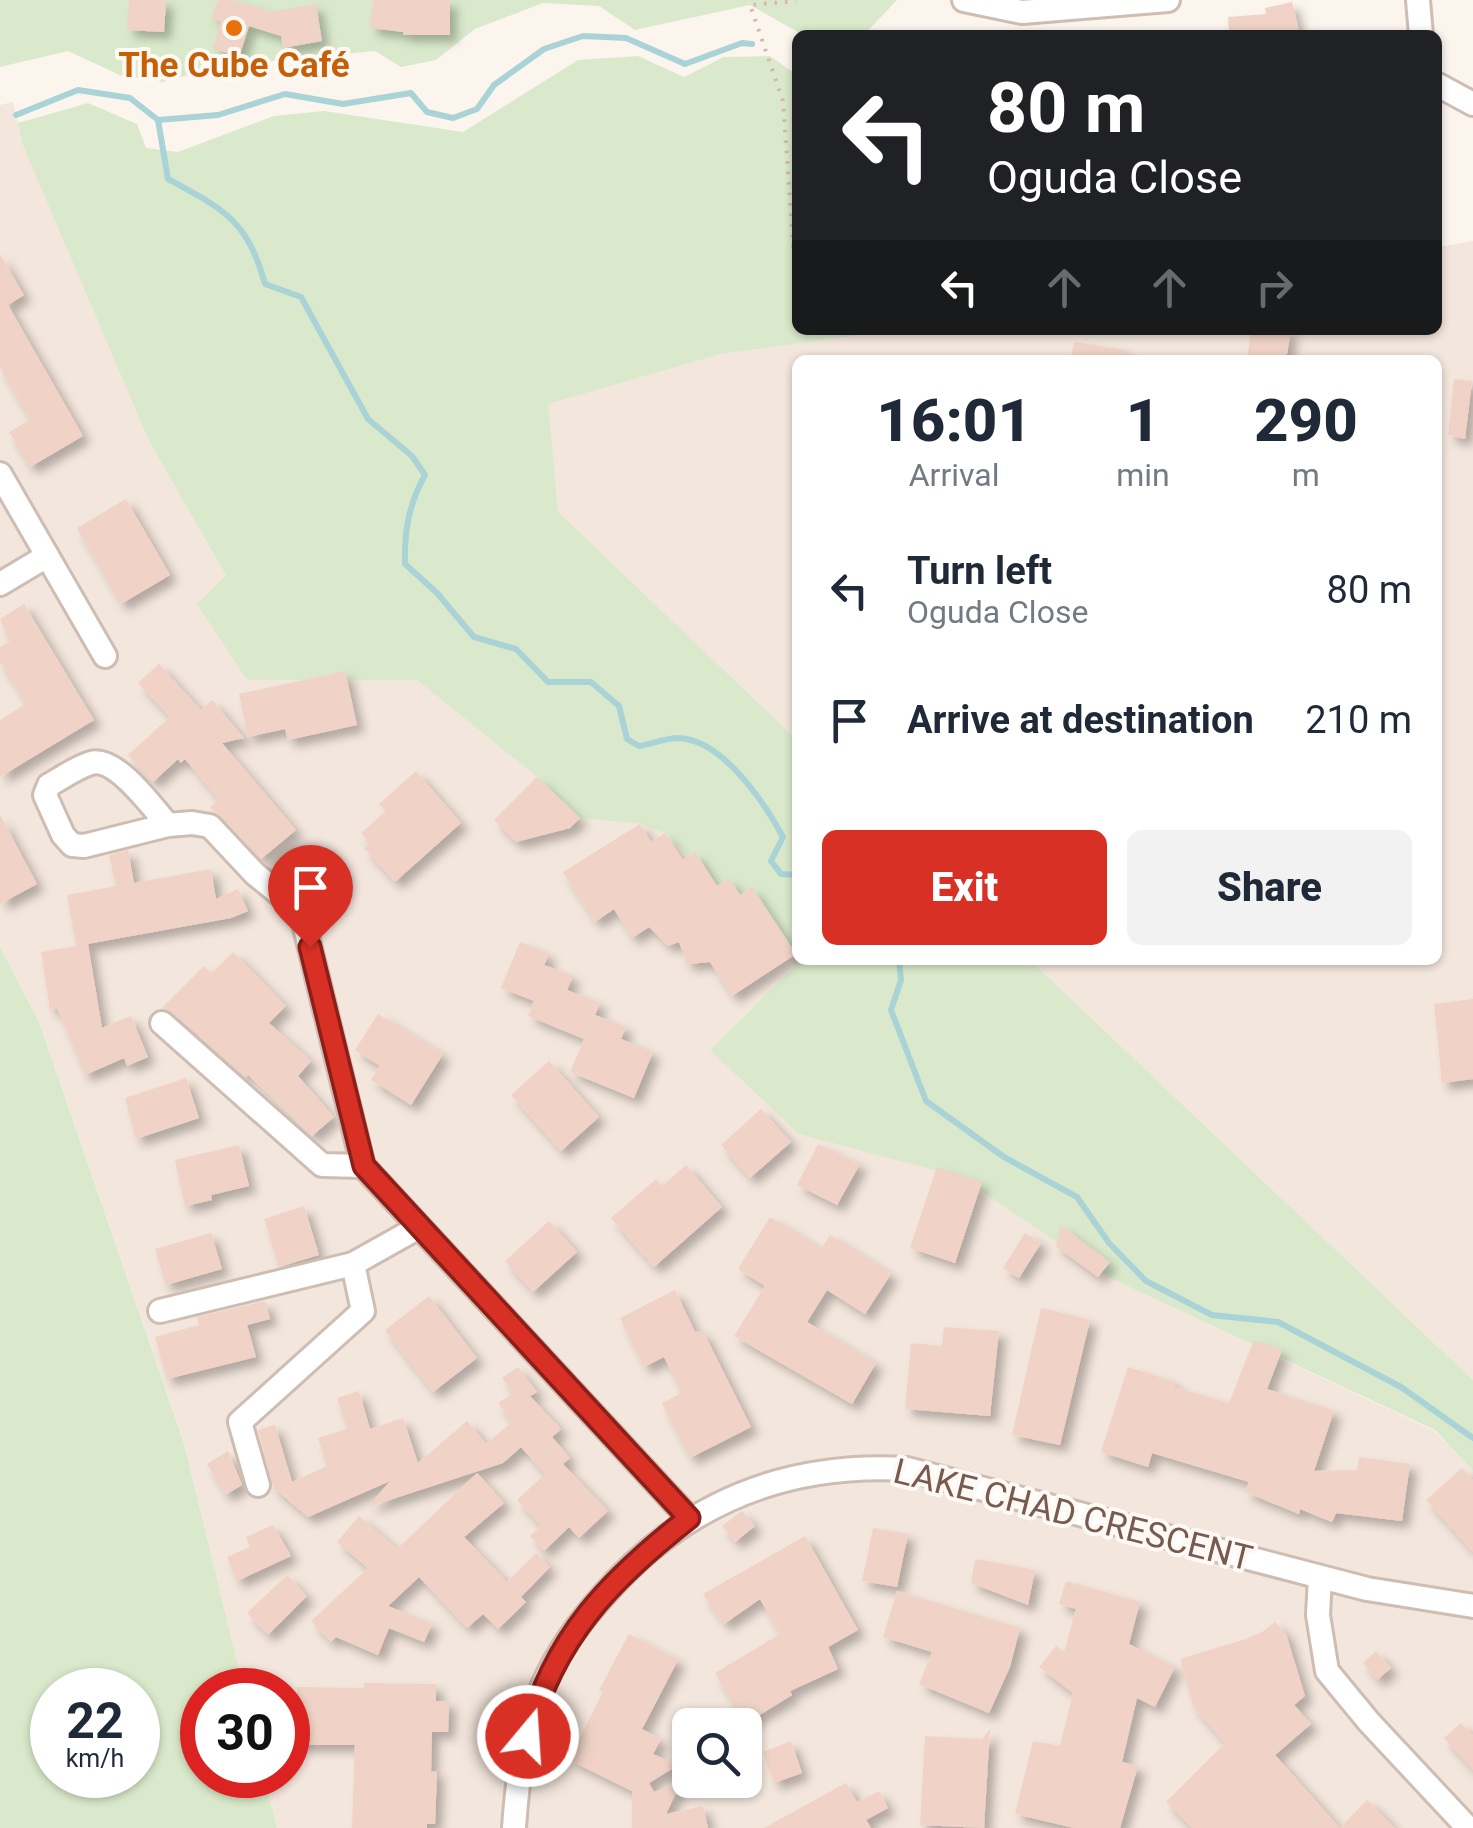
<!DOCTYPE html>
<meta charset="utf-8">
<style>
body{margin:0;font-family:Roboto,sans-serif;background:#f2f2f3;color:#1f2937;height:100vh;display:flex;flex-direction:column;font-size:38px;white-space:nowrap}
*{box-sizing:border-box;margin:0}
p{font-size:32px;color:#747a83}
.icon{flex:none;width:55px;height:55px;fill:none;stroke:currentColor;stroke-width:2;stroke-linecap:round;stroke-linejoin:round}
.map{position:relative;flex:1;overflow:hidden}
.panel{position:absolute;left:792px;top:355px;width:650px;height:610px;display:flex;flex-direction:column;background:#fff;border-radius:15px;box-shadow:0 2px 8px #0004}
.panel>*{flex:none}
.banner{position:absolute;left:792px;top:30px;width:650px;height:305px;border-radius:15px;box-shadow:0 2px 8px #0004;background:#202124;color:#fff;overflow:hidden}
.fabs{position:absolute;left:672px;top:1708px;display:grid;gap:20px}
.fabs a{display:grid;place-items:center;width:90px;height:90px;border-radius:15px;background:#fff;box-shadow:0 2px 8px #0004;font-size:50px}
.speed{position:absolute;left:30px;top:1668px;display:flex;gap:20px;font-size:50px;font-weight:700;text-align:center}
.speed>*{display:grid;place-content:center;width:130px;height:130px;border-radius:50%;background:#fff;box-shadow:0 2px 8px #0004;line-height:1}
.speed small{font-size:25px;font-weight:400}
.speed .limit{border:15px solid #d22;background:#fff;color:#111}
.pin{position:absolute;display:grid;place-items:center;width:85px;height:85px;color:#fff;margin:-102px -42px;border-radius:50% 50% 50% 0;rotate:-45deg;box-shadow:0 0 10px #0007}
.pin .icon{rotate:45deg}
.me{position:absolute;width:110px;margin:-55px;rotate:18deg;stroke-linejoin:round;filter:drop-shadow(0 0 8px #0008)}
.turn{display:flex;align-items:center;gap:35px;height:210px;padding:0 30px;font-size:45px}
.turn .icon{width:130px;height:130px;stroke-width:2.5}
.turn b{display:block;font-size:70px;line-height:85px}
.lanes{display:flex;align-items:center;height:95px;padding:0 30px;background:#0003;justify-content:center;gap:50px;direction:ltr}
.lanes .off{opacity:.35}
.eta{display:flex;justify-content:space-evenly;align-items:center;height:170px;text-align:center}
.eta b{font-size:60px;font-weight:800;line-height:70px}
.cta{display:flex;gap:20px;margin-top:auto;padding:20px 30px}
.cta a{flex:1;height:115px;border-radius:15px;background:#d93025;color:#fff;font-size:40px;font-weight:800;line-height:115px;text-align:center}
.cta a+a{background:#f2f2f3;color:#1f2937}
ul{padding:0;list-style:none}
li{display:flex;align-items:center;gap:30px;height:130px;padding:0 30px}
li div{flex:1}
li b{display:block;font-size:38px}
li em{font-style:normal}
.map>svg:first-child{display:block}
.residential{fill:#f3e6dc;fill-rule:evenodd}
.green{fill:#dae9cb;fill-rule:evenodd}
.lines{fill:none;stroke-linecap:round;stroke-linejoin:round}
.stream{stroke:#a9d3d6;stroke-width:6}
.building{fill:#f0d3c6;filter:url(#shadow)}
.minor-casing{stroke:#cebdb2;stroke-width:28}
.path{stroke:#d5b6a9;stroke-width:4;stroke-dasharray:2.5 8;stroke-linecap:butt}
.minor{stroke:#fff;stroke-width:22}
.route-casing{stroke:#8d1f18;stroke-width:25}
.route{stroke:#d93025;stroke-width:18}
.food-dot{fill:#e8710a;stroke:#fef9f4;stroke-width:4}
.labels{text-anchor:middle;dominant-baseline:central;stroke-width:8;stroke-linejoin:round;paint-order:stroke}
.food-label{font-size:35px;font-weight:bold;fill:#c56008;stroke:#fef9f4}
.street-label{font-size:35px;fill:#775b50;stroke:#fef9f4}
</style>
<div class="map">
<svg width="1473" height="1828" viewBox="0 0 1473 1828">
<defs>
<filter id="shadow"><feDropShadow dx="7" dy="7" stdDeviation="5" flood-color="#0004"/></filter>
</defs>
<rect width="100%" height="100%" fill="#fcf5ed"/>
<g class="residential">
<path d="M13 102 23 146 149 441 227 575 246 680H417L537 777 579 818 640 824 665 833 717 886 796 954 794 967 710 1050 960 1177 1110 1278 1435 1431 1473 1471V1828H277L264 1775H288V1690H244L184 1442 39 1022 0 947V105ZM690 1725H745V1780H690Z"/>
<polygon points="1473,241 1473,1380 1030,960 1438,960 1438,360 798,360 797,740 558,513 547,404 721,354 896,330 1438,330 1438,247"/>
</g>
<g class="green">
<polygon points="0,0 897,0 864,35 803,35 750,5 635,30 599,6 543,3 475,29 436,60 401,67 375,51 219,66 163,82 120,75 68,51 0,67"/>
<polygon points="638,56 684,77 724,57 770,56 797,75 798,330 896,330 721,354 548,404 558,512 797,740 798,960 1030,960 1473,1380 1473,1471 1435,1430 1110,1278 960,1177 799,1134 710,1050 794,967 796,954 717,886 665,833 640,824 580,818 537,777 417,680 247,680 197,604 226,575 149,441 23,146 18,123 88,103 137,124 146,148 178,152 274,116 324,111 463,132 578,60"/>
<path d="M0 947 39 1022 184 1443 244 1690H202V1775H264L277 1828H0ZM138 1690V1775H52V1690Z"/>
</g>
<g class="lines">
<g class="stream">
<polyline points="16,115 78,90 130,98 158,120 218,115 285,94 343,104 411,93 427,112 453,118 477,109 494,85 544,49 583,36 626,38 685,64 742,43 752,44"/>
<path d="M158 120 168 179C225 210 247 220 265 284L301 297 368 419 412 456 425 475C409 504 404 531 405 564L437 593 474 637 516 649 548 682H591L619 706 627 739 639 746C651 744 666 738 678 738 722 739 764 802 783 837L771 861 781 874 798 875"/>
<polyline points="899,960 901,980 891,1010 926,1101 1004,1157 1077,1197 1109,1243 1146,1281 1212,1315 1278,1322 1401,1387 1473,1438"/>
</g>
</g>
<g class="building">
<polygon points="129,0 166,0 164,32 127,30"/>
<polygon points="218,0 232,0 271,12 316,4 322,41 283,48 281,36 249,26 239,57 213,48 221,21 211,18"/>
<polygon points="373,0 450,0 450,35 403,35 403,32 370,28"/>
<polygon points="1292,2 1299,31 1280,35 1271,35 1270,32 1229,34 1228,17 1266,14 1265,8"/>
<polygon points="0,254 24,295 8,305 83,436 30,467 9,432 30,420 0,367"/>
<polygon points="1251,330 1291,330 1286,360 1247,360"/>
<polygon points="1074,342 1125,350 1124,360 1071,360"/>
<polygon points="1454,379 1472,381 1465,439 1448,435"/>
<polygon points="126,499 170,575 121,604 77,528"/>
<polygon points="24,604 94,720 0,777 0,720 27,703 0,662 0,647 10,641 0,619"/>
<polygon points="159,664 201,710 212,700 244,738 222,743 296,830 261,859 210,807 219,800 185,759 181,763 178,759 153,782 128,755 170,717 138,683"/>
<polygon points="345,671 357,725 288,740 285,729 248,737 239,694"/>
<polygon points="416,771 461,823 395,882 364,848 370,843 361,833 386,811 379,804"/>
<polygon points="537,777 580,818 570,828 516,842 494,820"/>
<polygon points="0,815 37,884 0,904"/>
<polygon points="640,824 651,842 665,833 683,860 695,852 717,886 729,878 740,895 752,887 796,954 732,996 710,962 687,964 679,942 668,946 649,927 632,938 614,909 595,922 563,872"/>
<polygon points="128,850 134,883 211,869 216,899 238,889 248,911 231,918 76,946 67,895 116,886 109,855"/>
<polygon points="520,942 549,954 544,965 573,976 567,990 600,1003 595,1015 626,1027 621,1039 653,1052 634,1098 570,1072 584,1039 528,1016 534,1001 501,988"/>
<polygon points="88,944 102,1028 131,1016 148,1057 127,1066 124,1058 85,1075 57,1008 50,1010 41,952"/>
<polygon points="233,952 286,1006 269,1023 311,1061 298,1076 334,1117 312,1136 248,1075 246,1077 241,1073 172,1012 162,1008 204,966 211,974"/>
<polygon points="1473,999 1473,1079 1442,1083 1434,1004"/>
<polygon points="378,1014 443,1054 411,1105 371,1080 380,1066 355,1050"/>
<polygon points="549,1061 599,1117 561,1151 511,1095"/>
<polygon points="186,1078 199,1118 136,1139 125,1098"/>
<polygon points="761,1109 791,1142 750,1178 721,1145"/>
<polygon points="818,1144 860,1164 837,1205 797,1185"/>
<polygon points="239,1145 249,1186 211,1195 212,1200 185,1206 175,1160"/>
<polygon points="686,1165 722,1207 654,1267 611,1218 656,1179 662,1186"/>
<polygon points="937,1167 982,1182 955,1263 910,1248"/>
<polygon points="304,1206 319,1255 279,1267 264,1219"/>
<polygon points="770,1217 821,1249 830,1235 891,1274 865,1314 827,1290 807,1322 876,1363 852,1404 734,1336 765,1286 738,1269"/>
<polygon points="549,1221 577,1252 533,1292 505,1261"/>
<polygon points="1060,1225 1110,1262 1098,1277 1056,1246"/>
<polygon points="211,1233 222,1269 166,1285 155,1249"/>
<polygon points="1025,1233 1041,1243 1019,1278 1003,1268"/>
<polygon points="675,1290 695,1332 703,1331 751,1427 690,1458 662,1403 682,1393 664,1357 644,1367 620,1318"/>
<polygon points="429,1296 477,1358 433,1392 385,1330"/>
<polygon points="265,1301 270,1319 247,1325 256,1357 167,1379 155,1337 199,1325 197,1317"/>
<polygon points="1041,1308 1090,1320 1060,1445 1012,1435"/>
<polygon points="944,1327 999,1331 990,1416 905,1409 911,1343 942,1346"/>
<polygon points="1254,1340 1282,1350 1267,1389 1334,1411 1314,1471 1357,1470 1359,1457 1410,1464 1402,1521 1336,1513 1332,1522 1300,1509 1299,1514 1245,1492 1249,1482 1152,1453 1148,1467 1101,1452 1128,1367 1175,1382 1174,1387 1229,1403"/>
<polygon points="518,1367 537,1392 530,1396 561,1429 552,1437 570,1458 563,1464 608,1511 579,1538 569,1527 544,1551 530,1536 541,1526 517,1500 545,1474 521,1447 503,1463 368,1507 390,1481 308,1517 273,1487 258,1430 275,1425 292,1482 327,1466 318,1438 347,1429 337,1398 359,1391 370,1429 403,1418 418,1463 467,1421 486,1444 512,1422 498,1403 513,1393 502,1378"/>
<polygon points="228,1451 242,1485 225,1495 207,1464"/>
<polygon points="1462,1468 1473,1480 1473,1552 1426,1500"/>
<polygon points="477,1473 504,1503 464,1537 507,1582 536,1553 550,1567 521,1597 526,1602 498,1629 483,1614 467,1628 419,1577 388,1606 432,1624 424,1642 389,1628 378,1655 336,1637 331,1642 311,1621 368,1568 337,1542 359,1516 397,1549"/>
<polygon points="742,1511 755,1526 735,1542 722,1526"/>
<polygon points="273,1525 291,1556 237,1581 227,1557 250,1547 246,1537"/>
<polygon points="873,1528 908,1534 897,1587 862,1581"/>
<polygon points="805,1536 858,1630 828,1647 838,1669 790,1691 792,1695 745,1724 715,1673 780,1634 760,1599 724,1624 703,1594"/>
<polygon points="975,1559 1035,1570 1028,1605 971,1583"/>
<polygon points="287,1575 307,1596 268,1635 247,1613"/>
<polygon points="1066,1581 1140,1602 1129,1644 1175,1667 1155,1707 1137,1698 1122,1762 1138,1766 1120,1828 1074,1828 1015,1814 1033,1741 1060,1746 1073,1693 1039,1667 1056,1646 1064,1652 1076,1609 1059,1604"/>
<polygon points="897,1591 1020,1628 1010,1667 989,1713 919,1684 932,1652 883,1637"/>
<polygon points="1275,1622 1286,1634 1305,1696 1294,1705 1311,1724 1275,1755 1340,1828 1367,1800 1395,1828 1192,1828 1166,1802 1225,1743 1194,1708 1180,1659 1246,1639 1262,1632"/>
<polygon points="629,1634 678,1660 642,1729 661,1739 653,1754 678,1765 649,1783 654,1792 681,1782 666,1814 703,1806 708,1828 632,1828 632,1791 569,1760 603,1692 599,1690"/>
<polygon points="1376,1651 1391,1668 1377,1680 1363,1663"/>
<polygon points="364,1683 436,1684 436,1701 449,1701 448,1732 432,1732 431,1771 437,1772 435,1824 427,1824 427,1828 352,1828 355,1745 296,1745 297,1687 364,1688"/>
<polygon points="1461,1723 1473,1735 1473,1770 1444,1738"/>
<polygon points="990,1729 984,1828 920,1825 925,1736 982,1739"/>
<polygon points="791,1741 802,1773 774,1783 763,1752"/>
<polygon points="846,1783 857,1802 879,1791 888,1808 866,1820 871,1828 764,1828"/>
</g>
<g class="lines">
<defs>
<g id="minor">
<polyline points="964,0 1022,12 1168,0"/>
<polyline points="1418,0 1421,35"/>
<polyline points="1438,85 1473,104"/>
<polyline points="0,474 105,656"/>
<polyline points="0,584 47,556"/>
<path d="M168 825C152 807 116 756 91 763 77 767 62 778 49 785L45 795 63 835 72 845 84 846 168 825 192 823 210 826 255 874 301 911 363 1166 689 1518"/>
<polyline points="162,1023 322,1165 363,1166"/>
<polyline points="160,1311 353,1264 419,1227"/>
<polyline points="258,1485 240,1422 363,1311 353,1264"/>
<polyline points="1320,1577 1318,1615 1327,1671 1369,1722 1468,1828"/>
<path d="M514 1828C517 1785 522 1742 537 1700 551 1662 575 1627 602 1597 682 1504 784 1462 907 1469L1367 1589 1473 1606"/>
</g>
</defs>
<use href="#minor" class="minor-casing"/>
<polyline class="path" points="794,258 783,101 750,5 796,1"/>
<use href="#minor" class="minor"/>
</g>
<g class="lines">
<defs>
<path id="route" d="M310 947 364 1166 689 1518C611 1579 553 1638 528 1736"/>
</defs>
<use href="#route" class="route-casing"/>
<use href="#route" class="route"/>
</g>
<circle class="food-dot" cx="234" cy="28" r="10"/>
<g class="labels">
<g class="food-label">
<text x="234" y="65">The Cube Café</text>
</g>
<g class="street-label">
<text transform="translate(1073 1515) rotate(14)">LAKE CHAD CRESCENT</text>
</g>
</g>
</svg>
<div class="fabs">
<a><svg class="icon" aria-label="search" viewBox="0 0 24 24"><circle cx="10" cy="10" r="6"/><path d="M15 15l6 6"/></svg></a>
</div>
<div class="speed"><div>22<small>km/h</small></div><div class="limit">30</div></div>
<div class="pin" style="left:310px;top:947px;background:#d93025"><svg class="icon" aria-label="arrive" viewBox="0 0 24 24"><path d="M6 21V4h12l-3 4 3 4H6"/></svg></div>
<svg class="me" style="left:528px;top:1736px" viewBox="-20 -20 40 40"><circle r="17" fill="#d93025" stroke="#fff" stroke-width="3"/><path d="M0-11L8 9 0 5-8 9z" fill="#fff"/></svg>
<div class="banner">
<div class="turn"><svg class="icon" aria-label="left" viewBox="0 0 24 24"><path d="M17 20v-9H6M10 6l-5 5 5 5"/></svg><div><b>80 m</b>Oguda Close</div></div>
<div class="lanes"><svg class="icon" aria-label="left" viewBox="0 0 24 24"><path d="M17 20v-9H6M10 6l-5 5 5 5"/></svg><svg class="icon off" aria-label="ahead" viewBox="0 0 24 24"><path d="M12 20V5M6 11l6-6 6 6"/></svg><svg class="icon off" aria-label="ahead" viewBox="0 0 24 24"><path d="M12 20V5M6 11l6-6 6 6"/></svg><svg class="icon off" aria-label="right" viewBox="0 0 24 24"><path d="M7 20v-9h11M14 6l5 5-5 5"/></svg></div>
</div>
<section class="panel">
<div class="eta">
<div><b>16:01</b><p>Arrival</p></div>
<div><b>1</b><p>min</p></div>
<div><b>290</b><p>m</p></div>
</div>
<ul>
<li><svg class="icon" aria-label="left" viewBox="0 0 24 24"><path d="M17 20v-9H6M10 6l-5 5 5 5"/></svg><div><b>Turn left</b><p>Oguda Close</p></div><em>80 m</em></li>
<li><svg class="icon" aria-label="arrive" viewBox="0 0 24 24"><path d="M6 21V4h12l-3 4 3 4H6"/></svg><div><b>Arrive at destination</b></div><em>210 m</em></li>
</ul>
<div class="cta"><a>Exit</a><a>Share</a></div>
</section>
</div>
